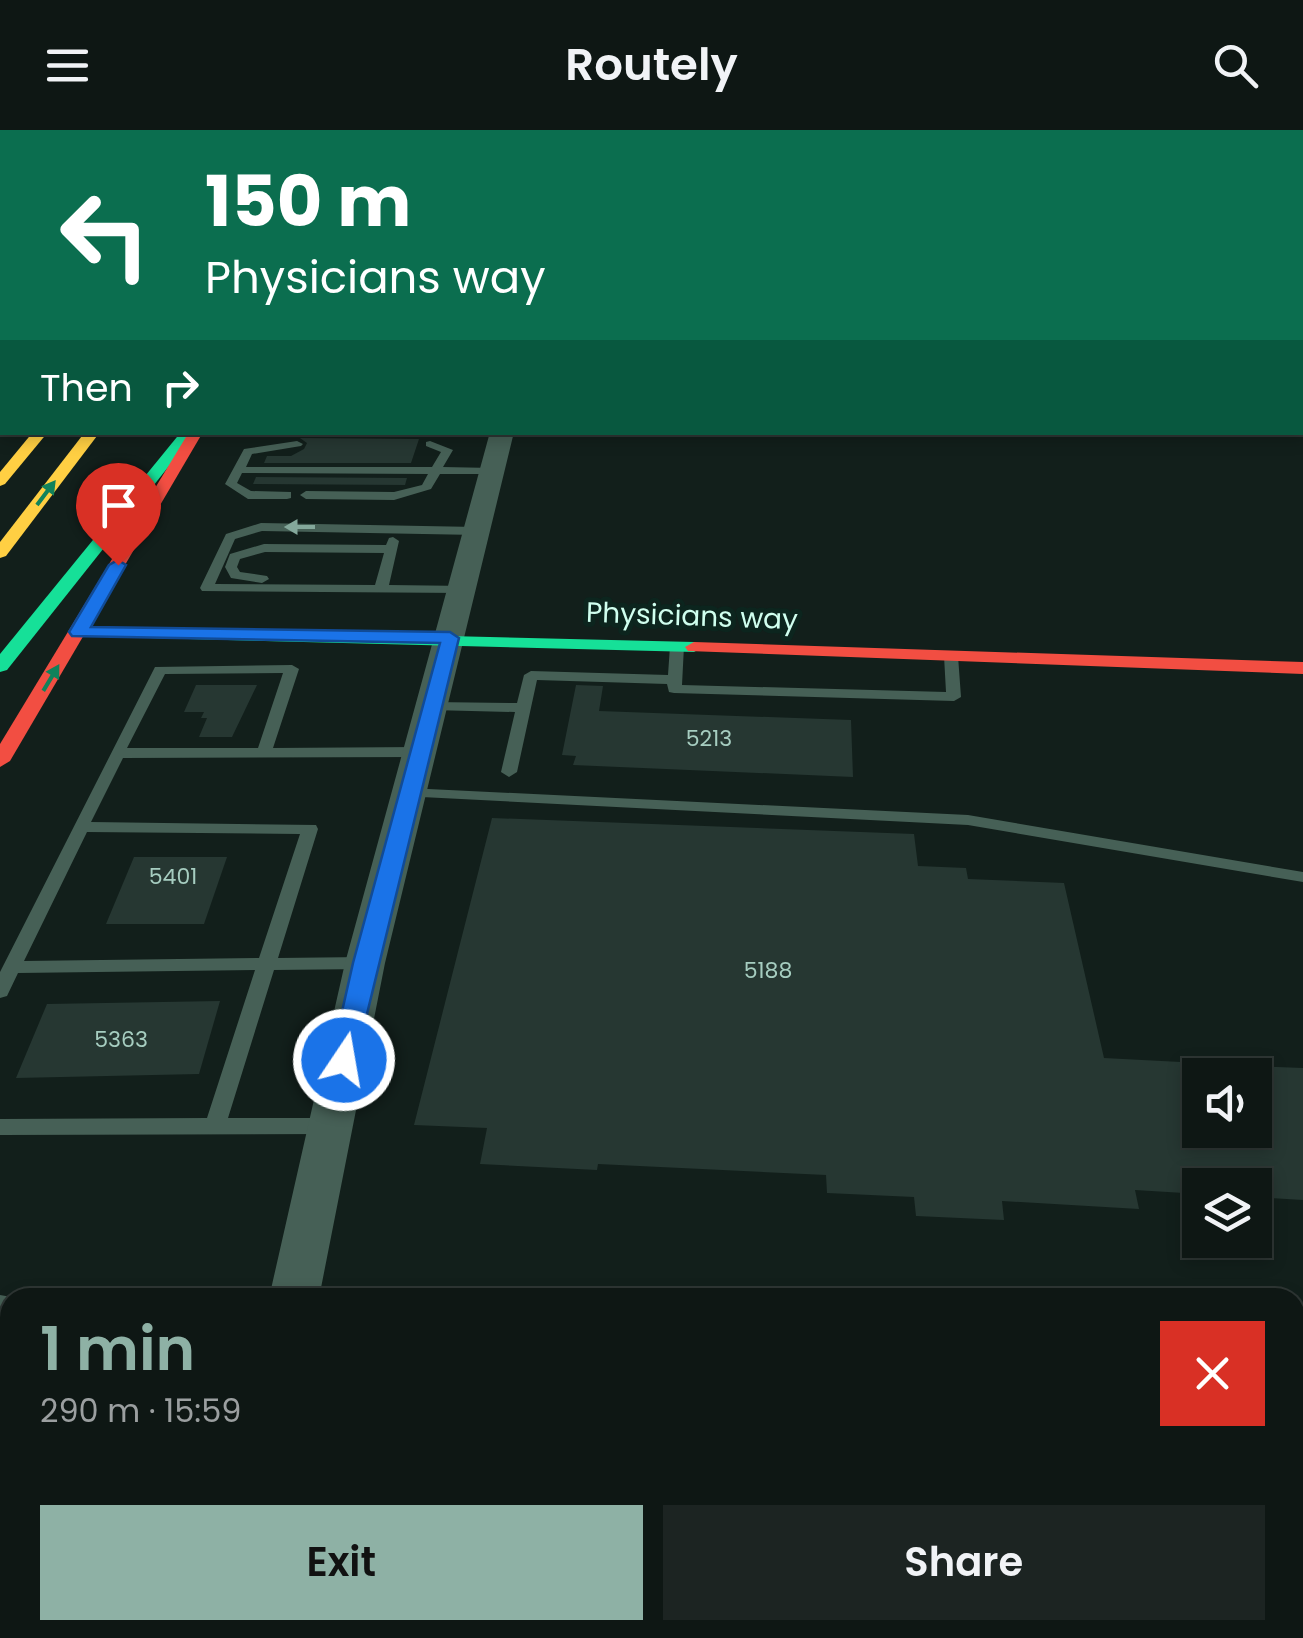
<!DOCTYPE html>
<meta charset="utf-8">
<style>
body{margin:0;font-family:Poppins,sans-serif;background:#1c2422;color:#f1f3f6;height:100vh;display:flex;flex-direction:column;font-size:38px;white-space:nowrap}
*{box-sizing:border-box;margin:0}
p{font-size:32px;color:#9b9fa0}
.icon{flex:none;width:55px;height:55px;fill:none;stroke:currentColor;stroke-width:2;stroke-linecap:round;stroke-linejoin:round}
.map{position:relative;flex:1;overflow:hidden}
.details{position:absolute;left:0px;top:1158px;width:1305px;height:352px;display:flex;flex-direction:column;background:#0e1714;border-radius:30px 30px 0 0;box-shadow:0 5px 15px #0003,0 0 0 2px #2e3634}
.details>*{flex:none}
.banner{position:absolute;left:0px;top:0px;width:1305px;height:305px;box-shadow:0 5px 15px #0003,0 0 0 2px #2e3634;background:#0b6e4f;color:#fff;overflow:hidden}
.controls{position:absolute;left:1182px;top:928px;display:grid;gap:20px}
.controls a{display:grid;place-items:center;width:90px;height:90px;border-radius:0px;background:#0e1714;box-shadow:0 5px 15px #0003,0 0 0 2px #2e3634;font-size:50px}
.pin{position:absolute;display:grid;place-items:center;width:85px;height:85px;color:#fff;margin:-102px -42px;border-radius:50% 50% 50% 0;rotate:-45deg;box-shadow:0 0 10px #0007}
.pin .icon{rotate:45deg}
.me{position:absolute;width:110px;margin:-55px;rotate:12deg;stroke-linejoin:round;filter:drop-shadow(0 0 8px #0008)}
.turn{display:flex;align-items:center;gap:35px;height:210px;padding:0 40px;font-size:45px}
.turn .icon{width:130px;height:130px;stroke-width:2.5}
.turn b{display:block;font-size:70px;line-height:85px}
.then{display:flex;align-items:center;height:95px;padding:0 40px;background:#0003;gap:20px;font-size:38px}
.round{display:grid;place-items:center;flex:none;width:105px;height:105px;border-radius:0px;background:#1c2422}
.summary{display:flex;align-items:center;justify-content:space-between;height:170px;padding:0 40px}
h1{font-size:60px;font-weight:600;line-height:75px;color:#8eb1a5}
.action{display:flex;gap:20px;margin-top:auto;padding:20px 40px}
.action a{flex:1;height:115px;border-radius:0px;background:#8eb1a5;color:#111;font-size:40px;font-weight:600;line-height:115px;text-align:center}
.action a+a{background:#1c2422;color:#f1f3f6}
header{display:flex;justify-content:space-between;align-items:center;height:130px;padding:0 40px;background:#0e1714;font-size:45px;font-weight:600}
.map>svg:first-child{display:block}
.lines{fill:none;stroke-linecap:round;stroke-linejoin:round}
.stream{stroke:#064212;stroke-width:4}
.building{fill:#263732}
.lane{fill:#466056;fill-rule:evenodd}
.street{fill:#466056;fill-rule:evenodd}
.fast{fill:#16e098;fill-rule:evenodd}
.slow{fill:#ffcf43;fill-rule:evenodd}
.jam{fill:#f24e42;fill-rule:evenodd}
.oneway{fill:#11825b}
.oneway2{fill:#84a89b}
.route{fill:#1a73e8;stroke:#114b97;stroke-width:2.5}
.labels{text-anchor:middle;dominant-baseline:central;stroke-width:10;stroke-linejoin:round;paint-order:stroke}
.number-label{font-size:22px;fill:#a6cdc0}
.street-label{font-size:28px;fill:#d0ffef;stroke:#0c251e}
</style>
<header><svg class="icon" aria-label="menu" viewBox="0 0 24 24"><path d="M4 6h16M4 12h16M4 18h16"/></svg>Routely<svg class="icon" aria-label="search" viewBox="0 0 24 24"><circle cx="10" cy="10" r="6"/><path d="M15 15l6 6"/></svg></header>
<div class="map">
<svg width="1303" height="1508" viewBox="0 0 1303 1508">
<rect width="100%" height="100%" fill="#121f1b"/>
<g class="lines">
<polyline class="stream" points="460,0 469,2"/>
</g>
<g class="building">
<polygon points="300,308 419,309 411,333 264,333 267,326 291,326 304,319 307,313"/>
<polygon points="256,347 407,348 405,355 253,354"/>
<polygon points="196,555 257,555 232,607 199,607 207,588 201,588 204,582 184,582"/>
<polygon points="576,555 603,556 599,581 851,590 853,647 573,635 576,626 562,625"/>
<polygon points="492,688 914,704 918,736 966,738 968,749 1064,753 1104,928 1200,933 1200,1000 1255,1000 1255,936 1303,938 1303,1070 1255,1067 1255,1055 1200,1055 1200,1064 1135,1060 1139,1079 1002,1071 1004,1090 916,1086 914,1067 827,1063 826,1045 598,1034 597,1040 480,1034 487,998 414,995"/>
<polygon points="134,727 227,727 204,794 106,794"/>
<polygon points="220,871 199,944 16,948 47,874"/>
</g>
<g class="lines">
<g class="lane">
<rect x="0" y="42" width="2" height="5"/>
<polygon points="2,146 2,154 0,155 0,147"/>
<polygon points="0,171 2,172 2,178 0,177"/>
<polygon points="297,311 303,314 301,316 252,324 246,337 432,337 441,322 426,316 426,312 430,311 453,320 443,337 493,338 499,341 493,344 440,344 431,359 394,370 306,369 300,365 306,361 394,362 422,355 428,344 242,343 237,353 251,361 291,362 291,368 287,369 248,369 225,354 244,319"/>
<polygon points="261,393 477,397 483,401 477,405 262,401 235,409 215,454 375,455 384,423 265,422 240,429 237,437 240,442 267,446 269,449 262,453 231,448 225,437 230,424 264,414 386,415 389,408 393,407 399,411 389,455 468,456 470,459 463,463 202,461 200,458 226,404"/>
<polygon points="677,512 684,516 682,555 946,562 944,526 951,522 958,526 961,567 954,571 674,563 669,562 667,554 537,550 517,642 509,647 501,642 515,582 432,580 425,576 432,572 517,573 524,545 531,541 668,545 670,516"/>
<path d="M292 535 299 539 273 618 420 617 428 622 420 627 123 628 91 692 316 695 318 699 278 828 365 827 374 833 365 839 274 840 228 988H330L337 990 340 996 337 1002 330 1004 0 1005V989L207 988 255 840 18 843 7 866 0 868V842L155 537ZM283 543 258 618H127L165 544ZM87 702 300 704 259 828 24 831Z"/>
<polygon points="408,658 968,685 1303,742 1303,752 968,695 402,666 400,663"/>
<polygon points="0,1165 17,1168 10,1168 10,1185 0,1185"/>
<rect x="0" y="1188" width="10" height="20"/>
<polygon points="10,1342 10,1387 0,1387 0,1343"/>
</g>
<g class="street">
<rect x="0" y="13" width="2" height="9"/>
<rect x="1302" y="236" width="1" height="14"/>
<polygon points="490,302 514,302 385,833 319,1168 269,1168 345,833"/>
<polygon points="195,1500 255,1500 254,1508 194,1508"/>
</g>
<g class="fast">
<polygon points="181,302 196,302 7,540 0,542 0,524"/>
<polygon points="79,497 694,512 703,517 694,522 73,506 73,498"/>
</g>
<g class="slow">
<rect x="1302" y="75" width="1" height="6"/>
<polygon points="2,243 2,252 0,253 0,244"/>
<polygon points="33,302 48,302 5,354 0,356 0,342"/>
<polygon points="85,302 100,302 6,426 0,428 0,412"/>
</g>
<g class="jam">
<polygon points="1155,0 1167,0 1168,2 1158,2"/>
<polygon points="189,302 203,302 10,631 0,637 0,614"/>
<polygon points="694,512 1303,532 1303,544 688,521 685,517"/>
</g>
</g>
<defs><path id="oneway-solid" d="M-6-.8H1V-3.2L6.5 0L1 3.2V.8H-6Z" transform="scale(2.5)"/></defs>
<g class="oneway">
<use href="#oneway-solid" transform="translate(46 363) rotate(-53)"/>
<use href="#oneway-solid" transform="translate(51 548) rotate(-59)"/>
</g>
<use class="oneway2" href="#oneway-solid" transform="translate(300 397) rotate(180)"/>
<polygon class="route" points="118,430 126,435 91,497 450,502 459,508 354,937 335,937 331,930 353,833 440,513 72,506 69,502 109,435"/>
<g class="labels">
<g class="number-label">
<text x="709" y="608">5213</text>
<text x="173" y="746">5401</text>
<text x="768" y="840">5188</text>
<text x="121" y="909">5363</text>
</g>
<g class="street-label">
<text transform="translate(692 486) rotate(2)">Physicians way</text>
</g>
</g>
</svg>
<div class="controls">
<a><svg class="icon" aria-label="sound" viewBox="0 0 24 24"><path d="M4 9h4l5-4v14l-5-4H4zM17 9q2 3 0 6"/></svg></a>
<a><svg class="icon" aria-label="layers" viewBox="0 0 24 24"><path d="M12 4l9 5-9 5-9-5zM3 14l9 5 9-5"/></svg></a>
</div>
<div class="pin" style="left:118px;top:435px;background:#d93025"><svg class="icon" aria-label="arrive" viewBox="0 0 24 24"><path d="M6 21V4h12l-3 4 3 4H6"/></svg></div>
<svg class="me" style="left:344px;top:930px" viewBox="-20 -20 40 40"><circle r="17" fill="#1a73e8" stroke="#fff" stroke-width="3"/><path d="M0-11L8 9 0 5-8 9z" fill="#fff"/></svg>
<div class="banner">
<div class="turn"><svg class="icon" aria-label="left" viewBox="0 0 24 24"><path d="M17 20v-9H6M10 6l-5 5 5 5"/></svg><div><b>150 m</b>Physicians way</div></div>
<div class="then">Then<svg class="icon" aria-label="right" viewBox="0 0 24 24"><path d="M7 20v-9h11M14 6l5 5-5 5"/></svg></div>
</div>
<section class="details">
<div class="summary"><div><h1>1 min</h1><p>290 m · 15:59</p></div><a class="round" style="background:#d93025;color:#fff"><svg class="icon" aria-label="close" viewBox="0 0 24 24"><path d="M6 6l12 12M18 6L6 18"/></svg></a></div>
<div class="action"><a>Exit</a><a>Share</a></div>
</section>
</div>
